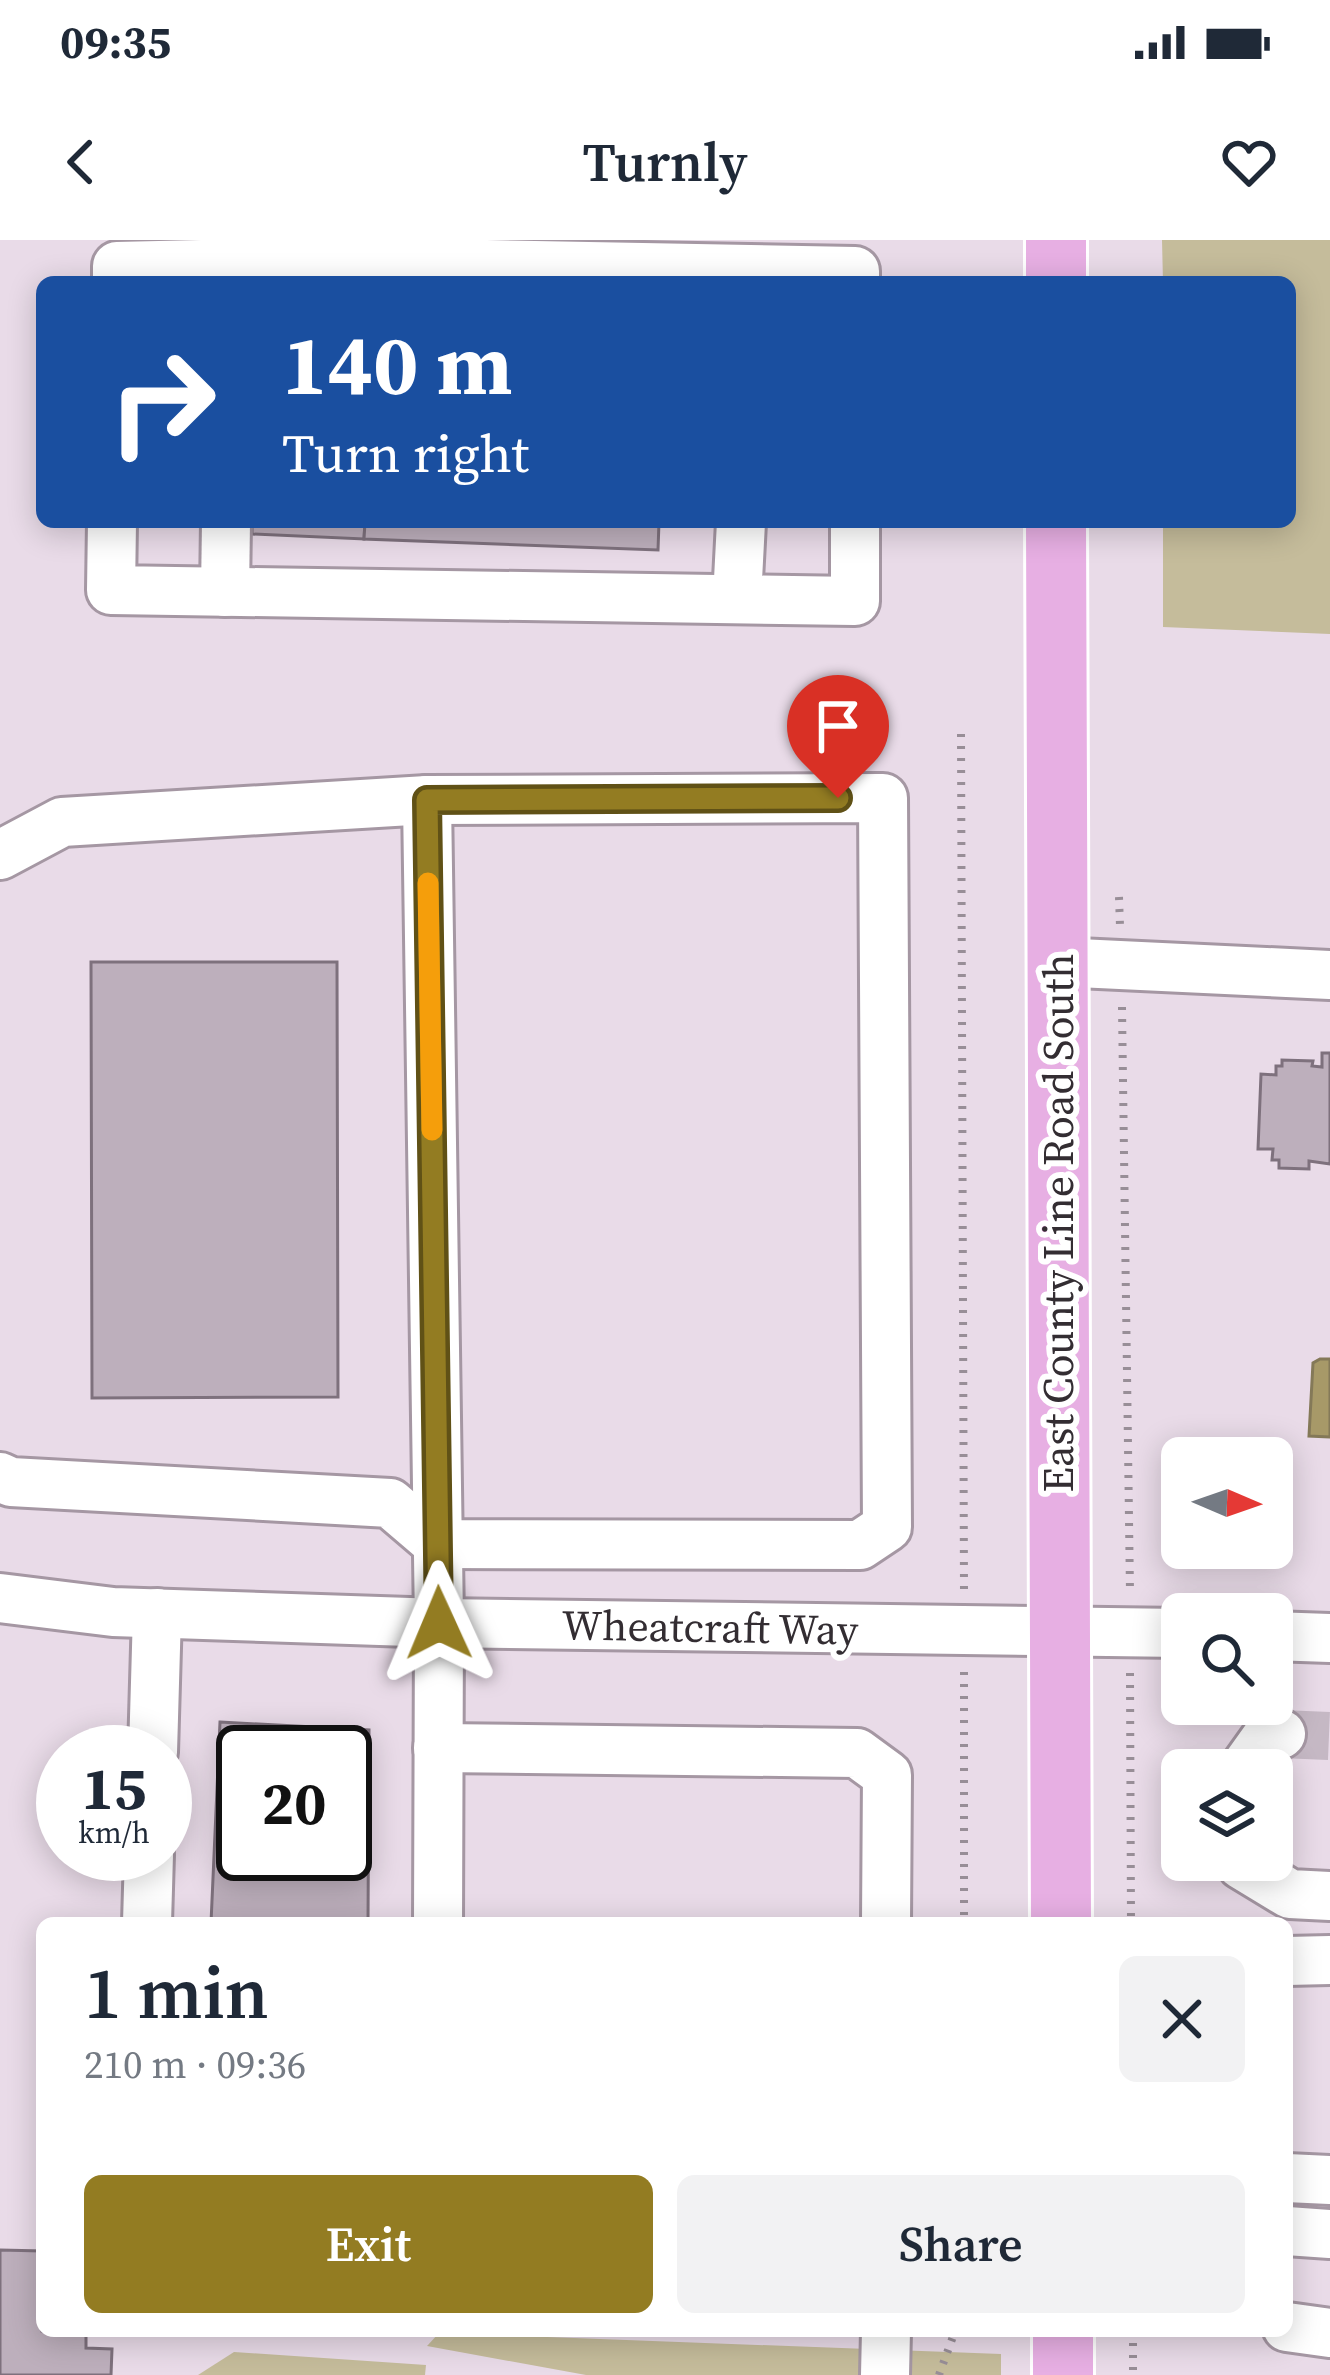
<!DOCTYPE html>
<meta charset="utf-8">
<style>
body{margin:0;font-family:"Source Serif 4",serif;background:#f2f2f3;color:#1f2937;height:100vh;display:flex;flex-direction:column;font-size:45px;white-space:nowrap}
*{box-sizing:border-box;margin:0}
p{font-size:39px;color:#747a83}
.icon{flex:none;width:66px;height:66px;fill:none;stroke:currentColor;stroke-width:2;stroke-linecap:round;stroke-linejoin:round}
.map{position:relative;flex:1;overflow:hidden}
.details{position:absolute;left:36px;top:1677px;width:1257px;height:420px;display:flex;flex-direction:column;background:#fff;border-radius:18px;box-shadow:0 6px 30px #0003}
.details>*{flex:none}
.banner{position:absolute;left:36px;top:36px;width:1260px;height:252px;border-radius:18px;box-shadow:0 6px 30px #0003;background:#1a4fa0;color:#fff;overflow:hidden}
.needle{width:78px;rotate:92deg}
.controls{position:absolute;left:1161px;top:1197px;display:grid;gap:24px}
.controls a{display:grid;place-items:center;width:132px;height:132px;border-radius:18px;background:#fff;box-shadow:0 6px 30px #0003;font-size:60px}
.speed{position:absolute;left:36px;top:1485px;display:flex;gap:24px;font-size:60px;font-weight:700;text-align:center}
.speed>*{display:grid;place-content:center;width:156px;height:156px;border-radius:50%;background:#fff;box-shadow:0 6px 30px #0003;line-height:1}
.speed small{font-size:30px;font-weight:400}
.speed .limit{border:6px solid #111;border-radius:18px;background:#fff;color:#111}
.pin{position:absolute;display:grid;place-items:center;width:102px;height:102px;color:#fff;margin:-123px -51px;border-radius:50% 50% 50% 0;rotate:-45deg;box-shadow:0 0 12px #0007}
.pin .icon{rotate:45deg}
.me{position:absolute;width:132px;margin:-66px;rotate:359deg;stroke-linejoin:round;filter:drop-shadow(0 0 9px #0008)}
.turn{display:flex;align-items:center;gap:42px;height:252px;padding:0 48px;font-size:54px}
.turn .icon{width:156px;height:156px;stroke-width:2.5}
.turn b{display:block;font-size:84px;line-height:102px}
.round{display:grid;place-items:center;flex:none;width:126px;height:126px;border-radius:18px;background:#f2f2f3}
.overview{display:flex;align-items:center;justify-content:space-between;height:204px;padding:0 48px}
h1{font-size:72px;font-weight:600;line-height:90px}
.primary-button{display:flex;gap:24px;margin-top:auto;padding:24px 48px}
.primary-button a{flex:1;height:138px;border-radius:18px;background:#937c22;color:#fff;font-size:48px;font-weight:600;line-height:138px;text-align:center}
.primary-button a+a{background:#f2f2f3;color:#1f2937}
.status{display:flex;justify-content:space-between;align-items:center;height:84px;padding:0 60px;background:#fff;direction:ltr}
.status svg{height:33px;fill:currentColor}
header{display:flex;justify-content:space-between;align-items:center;height:156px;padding:0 48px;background:#fff;font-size:54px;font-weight:600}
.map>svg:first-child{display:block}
.green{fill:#c5bc9b}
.water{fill:#a79968;stroke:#847958;stroke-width:3}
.building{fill:#bdafbc;stroke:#7e717d;stroke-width:3;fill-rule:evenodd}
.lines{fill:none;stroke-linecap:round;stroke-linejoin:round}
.minor-tunnel{stroke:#c5b8c4;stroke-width:48;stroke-dasharray:48 24;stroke-linecap:butt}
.minor-casing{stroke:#a597a3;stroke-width:54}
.major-casing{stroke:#fff;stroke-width:66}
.path{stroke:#988e97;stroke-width:8;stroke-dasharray:3 9;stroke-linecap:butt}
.minor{stroke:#fff;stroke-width:48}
.major{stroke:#e7afe3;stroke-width:60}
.route-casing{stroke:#605116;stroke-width:30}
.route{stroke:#937c22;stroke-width:21}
.slow{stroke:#f59e0b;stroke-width:21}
.labels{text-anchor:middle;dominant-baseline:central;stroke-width:12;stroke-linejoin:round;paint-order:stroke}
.street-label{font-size:42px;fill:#332d32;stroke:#fff}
</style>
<div class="status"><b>09:35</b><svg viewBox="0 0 49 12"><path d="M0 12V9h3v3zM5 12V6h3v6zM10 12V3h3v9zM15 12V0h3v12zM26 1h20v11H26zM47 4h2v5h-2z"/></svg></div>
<header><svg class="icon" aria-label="back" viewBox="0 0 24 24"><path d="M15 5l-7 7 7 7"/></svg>Turnly<svg class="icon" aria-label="heart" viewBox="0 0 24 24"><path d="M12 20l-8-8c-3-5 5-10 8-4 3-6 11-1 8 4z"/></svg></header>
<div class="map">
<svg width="1330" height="2135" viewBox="0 0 1330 2135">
<rect width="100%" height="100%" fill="#e9dbe8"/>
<g class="green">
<polygon points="1162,0 1330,0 1330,394 1163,387 1163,282 1290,282 1290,42 1163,42"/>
<polygon points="439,2093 1001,2114 1001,2135 586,2135 427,2106"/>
<polygon points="234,2112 426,2125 425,2135 198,2135"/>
</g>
<polygon class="water" points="1320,1119 1330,1119 1330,1197 1309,1196 1313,1123"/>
<g class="building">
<polygon points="252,282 365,282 364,299 252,294"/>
<polygon points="365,282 659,282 658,310 364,299"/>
<polygon points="91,722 337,722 338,1157 92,1158"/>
<polygon points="1322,813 1330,813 1330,924 1309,921 1309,929 1279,928 1279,920 1272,920 1273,909 1258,909 1261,834 1276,835 1276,826 1282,826 1282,820 1313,821 1312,826 1322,827"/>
<path d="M220 1482 369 1490 368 1683H211ZM243 1512H345V1614H243Z"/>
<polygon points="0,2010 42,2011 42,2091 86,2091 86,2108 112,2109 111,2135 0,2135"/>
</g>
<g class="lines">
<polyline class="minor-tunnel" points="1281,1494 1330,1496"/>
<defs>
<g id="minor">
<polyline points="117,42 117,26 328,21 855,31 855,42"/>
<polyline points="112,282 111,350 855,361 855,282"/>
<polyline points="225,352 226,282"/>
<polyline points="737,359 741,282"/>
<polyline points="427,560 439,1383 438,1683"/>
<polyline points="0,615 62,582 427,560 883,558 887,1287 860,1305 438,1304 390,1263 11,1242 0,1237"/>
<polyline points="1057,722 1330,735"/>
<polyline points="0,1358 113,1372 439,1383 1182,1393"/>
<polyline points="1272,1396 1330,1398"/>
<polyline points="438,1508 857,1513 887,1535 886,1683"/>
<polyline points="153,1512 157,1373"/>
<polyline points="1243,1530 1268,1495 1281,1494"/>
<polyline points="1242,1620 1242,1625 1290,1654 1330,1656"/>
<polyline points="147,1683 149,1614"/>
<polyline points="1287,1721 1330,1720"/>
<polyline points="1287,1938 1330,1940"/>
<polyline points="1287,1991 1330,1994"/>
<polyline points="1287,2087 1330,2093"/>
<polyline points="885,2135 886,2091"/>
</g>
<g id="major">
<polyline points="1056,42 1056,0"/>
<polyline points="1056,282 1061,1683"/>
<polyline points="1063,2091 1063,2135"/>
</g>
</defs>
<use href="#minor" class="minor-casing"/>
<use href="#major" class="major-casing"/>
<g class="path">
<polyline points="961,494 964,1351"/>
<polyline points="1119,657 1120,686"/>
<polyline points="1122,767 1130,1352"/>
<polyline points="964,1432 964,1683"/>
<polyline points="1130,1433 1131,1683"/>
<polyline points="1133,2091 1133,2135"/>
<polyline points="939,2135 955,2091"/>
</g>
<use href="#minor" class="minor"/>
<use href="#major" class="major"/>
</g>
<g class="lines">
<defs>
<polyline id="route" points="439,1383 427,560 838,558"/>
</defs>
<use href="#route" class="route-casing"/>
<use href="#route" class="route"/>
<polyline class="slow" points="428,643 432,890"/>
</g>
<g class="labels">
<g class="street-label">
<text transform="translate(1058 983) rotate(-90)">East County Line Road South</text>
<text transform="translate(710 1387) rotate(1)">Wheatcraft Way</text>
</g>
</g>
</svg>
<div class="controls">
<a><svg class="needle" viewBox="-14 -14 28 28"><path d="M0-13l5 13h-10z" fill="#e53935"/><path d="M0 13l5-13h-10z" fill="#747a83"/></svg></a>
<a><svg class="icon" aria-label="search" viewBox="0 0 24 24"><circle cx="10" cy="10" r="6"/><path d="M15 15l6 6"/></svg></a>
<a><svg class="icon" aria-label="layers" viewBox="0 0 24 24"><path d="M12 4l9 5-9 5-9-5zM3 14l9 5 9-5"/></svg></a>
</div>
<div class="speed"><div>15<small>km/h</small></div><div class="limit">20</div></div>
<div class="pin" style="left:838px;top:558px;background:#d93025"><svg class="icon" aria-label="arrive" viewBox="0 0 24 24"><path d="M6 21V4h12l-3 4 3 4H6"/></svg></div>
<svg class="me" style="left:439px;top:1383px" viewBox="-20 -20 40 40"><path d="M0-17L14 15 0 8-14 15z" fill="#937c22" stroke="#fff" stroke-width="4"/></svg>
<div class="banner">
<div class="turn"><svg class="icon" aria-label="right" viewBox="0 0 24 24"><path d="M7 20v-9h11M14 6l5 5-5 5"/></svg><div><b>140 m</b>Turn right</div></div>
</div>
<section class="details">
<div class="overview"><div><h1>1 min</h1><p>210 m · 09:36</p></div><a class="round"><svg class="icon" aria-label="close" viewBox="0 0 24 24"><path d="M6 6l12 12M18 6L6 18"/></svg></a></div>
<div class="primary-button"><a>Exit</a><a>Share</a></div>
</section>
</div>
